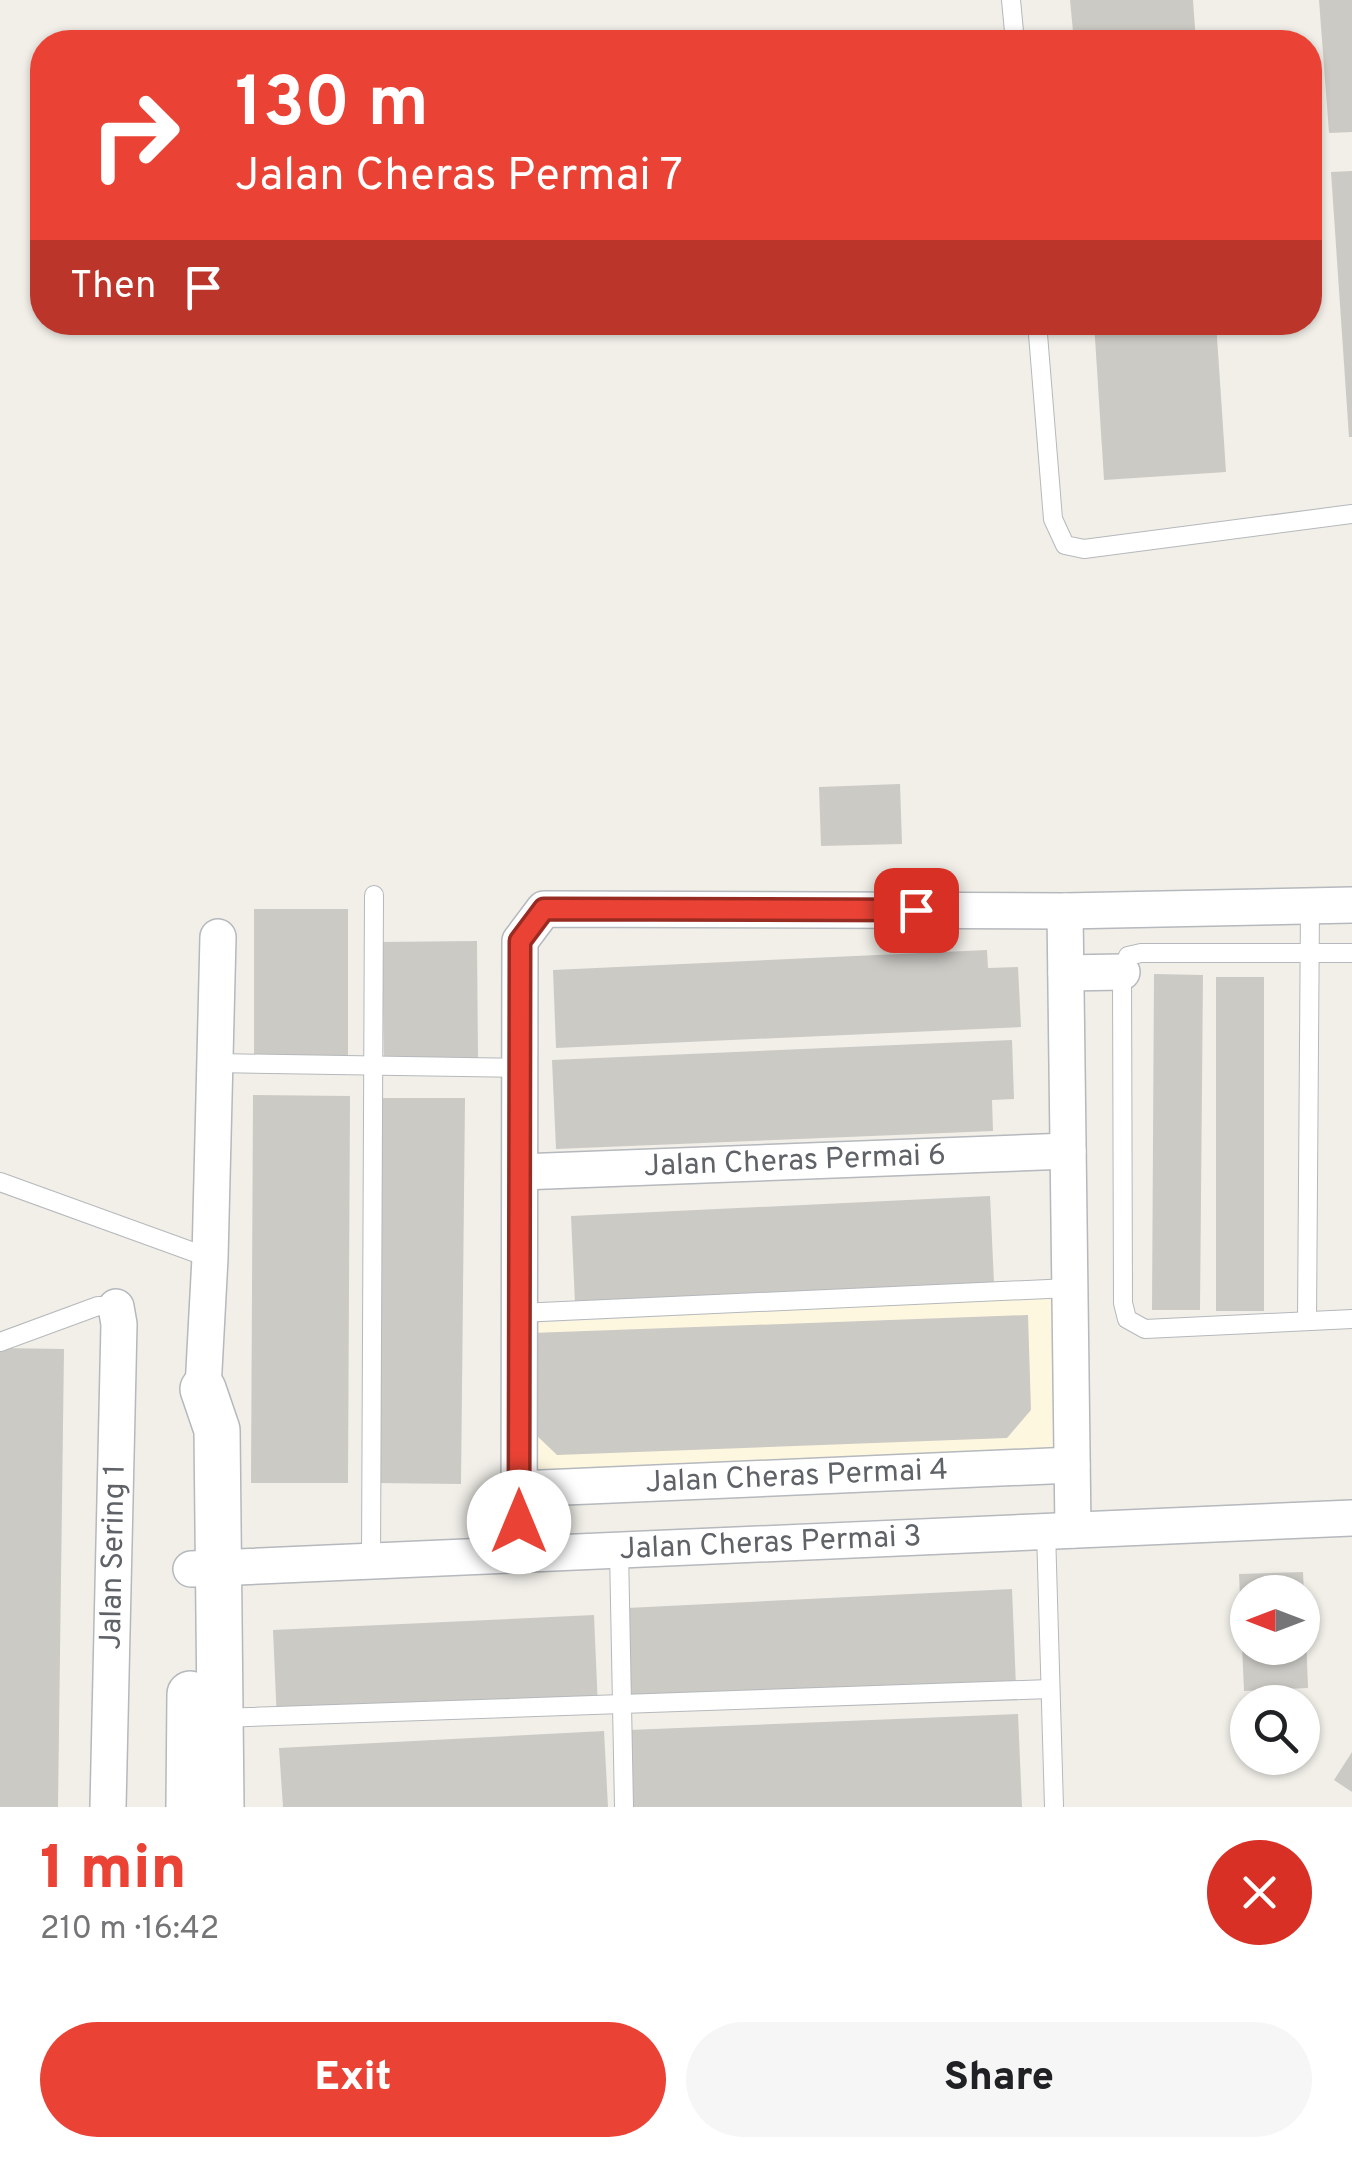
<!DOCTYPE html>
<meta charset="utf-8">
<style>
body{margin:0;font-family:Overpass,sans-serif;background:#f6f6f6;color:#202124;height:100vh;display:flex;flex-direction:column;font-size:38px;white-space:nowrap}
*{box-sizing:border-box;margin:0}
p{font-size:32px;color:#757577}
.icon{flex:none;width:55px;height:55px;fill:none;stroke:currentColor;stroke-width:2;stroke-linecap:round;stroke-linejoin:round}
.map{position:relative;height:1807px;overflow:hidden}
.panel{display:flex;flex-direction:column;background:#fff;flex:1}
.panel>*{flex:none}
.banner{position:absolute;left:30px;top:30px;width:1292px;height:305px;border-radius:40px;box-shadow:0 2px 8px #0004;background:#ea4335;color:#fff;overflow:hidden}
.needle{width:65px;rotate:270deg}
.buttons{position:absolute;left:1230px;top:1575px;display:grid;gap:20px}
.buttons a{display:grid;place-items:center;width:90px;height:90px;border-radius:50%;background:#fff;box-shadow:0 2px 8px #0004;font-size:50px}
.pin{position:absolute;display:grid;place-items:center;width:85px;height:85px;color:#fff;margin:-42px;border-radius:20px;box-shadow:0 5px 15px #0006}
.me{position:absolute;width:110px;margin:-55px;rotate:0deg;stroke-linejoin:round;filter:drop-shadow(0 0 8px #0008)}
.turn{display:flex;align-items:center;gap:35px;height:210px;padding:0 40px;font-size:45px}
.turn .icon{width:130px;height:130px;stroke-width:2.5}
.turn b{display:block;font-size:70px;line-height:85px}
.then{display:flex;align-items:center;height:95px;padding:0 40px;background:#0003;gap:20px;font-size:38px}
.round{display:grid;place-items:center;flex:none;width:105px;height:105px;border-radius:52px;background:#f6f6f6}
.summary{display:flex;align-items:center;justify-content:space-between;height:170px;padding:0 40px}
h1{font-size:60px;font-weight:800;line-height:75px;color:#ea4335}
.action{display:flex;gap:20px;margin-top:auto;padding:20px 40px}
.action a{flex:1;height:115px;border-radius:60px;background:#ea4335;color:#fff;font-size:40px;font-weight:800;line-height:115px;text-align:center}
.action a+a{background:#f6f6f6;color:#202124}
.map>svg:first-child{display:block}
.commercial{fill:#fef7e0}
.building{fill:#cccac5}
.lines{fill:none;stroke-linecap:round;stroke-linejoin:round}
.service-casing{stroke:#b5b8bc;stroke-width:20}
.minor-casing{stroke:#b5b8bc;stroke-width:38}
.tertiary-casing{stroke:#b5b8bc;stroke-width:48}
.service{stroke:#fff;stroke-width:18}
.minor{stroke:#fff;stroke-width:35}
.tertiary{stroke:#fff;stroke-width:45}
.route-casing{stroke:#982c22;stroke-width:25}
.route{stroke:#ea4335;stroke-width:18}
.labels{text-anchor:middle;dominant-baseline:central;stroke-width:10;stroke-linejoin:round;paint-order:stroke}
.street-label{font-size:30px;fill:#5f6368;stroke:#fff}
</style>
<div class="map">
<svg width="1352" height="1807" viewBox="0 0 1352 1807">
<rect width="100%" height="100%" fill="#f1efe8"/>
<polygon class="commercial" points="1056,1297 1058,1454 531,1475 532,1323"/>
<g class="building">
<polygon points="1070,0 1193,0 1196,42 1074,42"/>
<polygon points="1319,0 1352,0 1352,132 1329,133"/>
<polygon points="1352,171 1352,437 1349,437 1331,172"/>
<polygon points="1094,322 1216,322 1226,472 1104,480"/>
<polygon points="900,784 902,844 821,846 819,787"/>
<rect x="254" y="909" width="94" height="151"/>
<polygon points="477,941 478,1061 384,1062 382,942"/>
<polygon points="987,950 988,968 1018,967 1021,1027 556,1048 553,970"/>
<polygon points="1154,974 1203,975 1200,1310 1152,1310"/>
<rect x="1216" y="977" width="48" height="334"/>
<polygon points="1012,1040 1014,1099 992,1100 993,1131 556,1149 552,1060"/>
<polygon points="253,1095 350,1096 348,1483 251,1483"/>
<polygon points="381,1098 465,1098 461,1484 376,1483"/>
<polygon points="990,1196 994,1283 575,1303 571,1216"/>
<polygon points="1028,1315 1031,1410 1007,1438 557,1455 534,1433 531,1333"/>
<polygon points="0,1348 64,1349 58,1807 0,1807"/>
<polygon points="1303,1572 1304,1592 1248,1592 1248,1648 1302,1648 1302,1634 1306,1634 1308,1688 1244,1691 1239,1574"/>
<polygon points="1012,1589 1016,1687 632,1705 627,1608"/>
<polygon points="594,1615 598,1708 277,1722 273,1630"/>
<polygon points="1018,1714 1022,1807 633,1807 629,1730"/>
<polygon points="604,1731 608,1807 283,1807 279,1748"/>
<polygon points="1352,1752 1352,1792 1334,1780"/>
</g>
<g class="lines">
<defs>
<g id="service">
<polyline points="1011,0 1015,42"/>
<polyline points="1037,322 1053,519 1065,545 1084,549 1352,514"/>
<polyline points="1352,953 1141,953 1128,956 1122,972 1123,1303 1127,1319 1145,1329 1352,1319"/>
<polyline points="216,1063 520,1068"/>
<polyline points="0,1182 210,1258"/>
<polyline points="519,1313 1069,1288"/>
<polyline points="1307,1321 1310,906"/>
<polyline points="0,1342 98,1306 116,1307"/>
<polyline points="1046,1531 1054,1807"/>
<polyline points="619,1550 624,1807"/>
<polyline points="371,1561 374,895"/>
<polyline points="221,1718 1050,1689"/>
</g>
<g id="minor">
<polyline points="1065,911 1073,1530"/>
<polyline points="1066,973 1122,972"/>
<path id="s1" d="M520 1172 1068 1151"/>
<polyline points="203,1389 210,1258 218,937"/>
<path id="s2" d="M519 1489 1072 1465"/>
<polyline points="519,1554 520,941 544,909 1065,911 1352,905"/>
<path id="s3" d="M191 1569 1352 1518"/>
<path id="s4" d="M108 1807 119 1324 116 1307"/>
</g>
<g id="tertiary">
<polyline points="203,1389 217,1430 221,1807"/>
<polyline points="189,1807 190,1694"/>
</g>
</defs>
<use href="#service" class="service-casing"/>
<use href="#minor" class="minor-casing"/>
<use href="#tertiary" class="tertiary-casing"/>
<use href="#service" class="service"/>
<use href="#minor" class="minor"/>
<use href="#tertiary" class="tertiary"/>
</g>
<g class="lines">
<defs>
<polyline id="route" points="519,1522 520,941 544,909 916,910"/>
</defs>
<use href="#route" class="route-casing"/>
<use href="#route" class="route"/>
</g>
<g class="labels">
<g class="street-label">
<text stroke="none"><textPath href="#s1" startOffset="275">Jalan Cheras Permai 6</textPath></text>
<text stroke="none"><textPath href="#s2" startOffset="278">Jalan Cheras Permai 4</textPath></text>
<text stroke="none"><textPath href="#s3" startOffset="580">Jalan Cheras Permai 3</textPath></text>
<text stroke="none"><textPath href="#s4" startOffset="250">Jalan Sering 1</textPath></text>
</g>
</g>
</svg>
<div class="buttons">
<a><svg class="needle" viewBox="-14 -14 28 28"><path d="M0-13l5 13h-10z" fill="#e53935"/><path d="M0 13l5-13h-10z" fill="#757577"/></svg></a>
<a><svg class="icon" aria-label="search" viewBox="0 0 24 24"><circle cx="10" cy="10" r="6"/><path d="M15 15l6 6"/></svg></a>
</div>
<div class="pin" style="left:916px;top:910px;background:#d93025"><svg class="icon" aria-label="arrive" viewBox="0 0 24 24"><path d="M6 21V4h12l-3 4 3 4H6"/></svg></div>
<svg class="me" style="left:519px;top:1522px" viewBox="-20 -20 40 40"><circle r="19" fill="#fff"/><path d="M0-13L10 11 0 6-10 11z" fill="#ea4335"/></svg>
<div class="banner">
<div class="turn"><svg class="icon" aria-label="right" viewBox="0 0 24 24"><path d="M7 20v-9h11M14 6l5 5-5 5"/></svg><div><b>130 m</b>Jalan Cheras Permai 7</div></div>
<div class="then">Then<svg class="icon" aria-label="arrive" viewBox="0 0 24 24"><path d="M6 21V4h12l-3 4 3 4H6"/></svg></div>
</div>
</div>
<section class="panel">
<div class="summary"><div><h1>1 min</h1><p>210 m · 16:42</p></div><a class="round" style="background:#d93025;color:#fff"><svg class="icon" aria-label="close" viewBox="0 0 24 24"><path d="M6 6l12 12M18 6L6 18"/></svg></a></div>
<div class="action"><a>Exit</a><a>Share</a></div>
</section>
